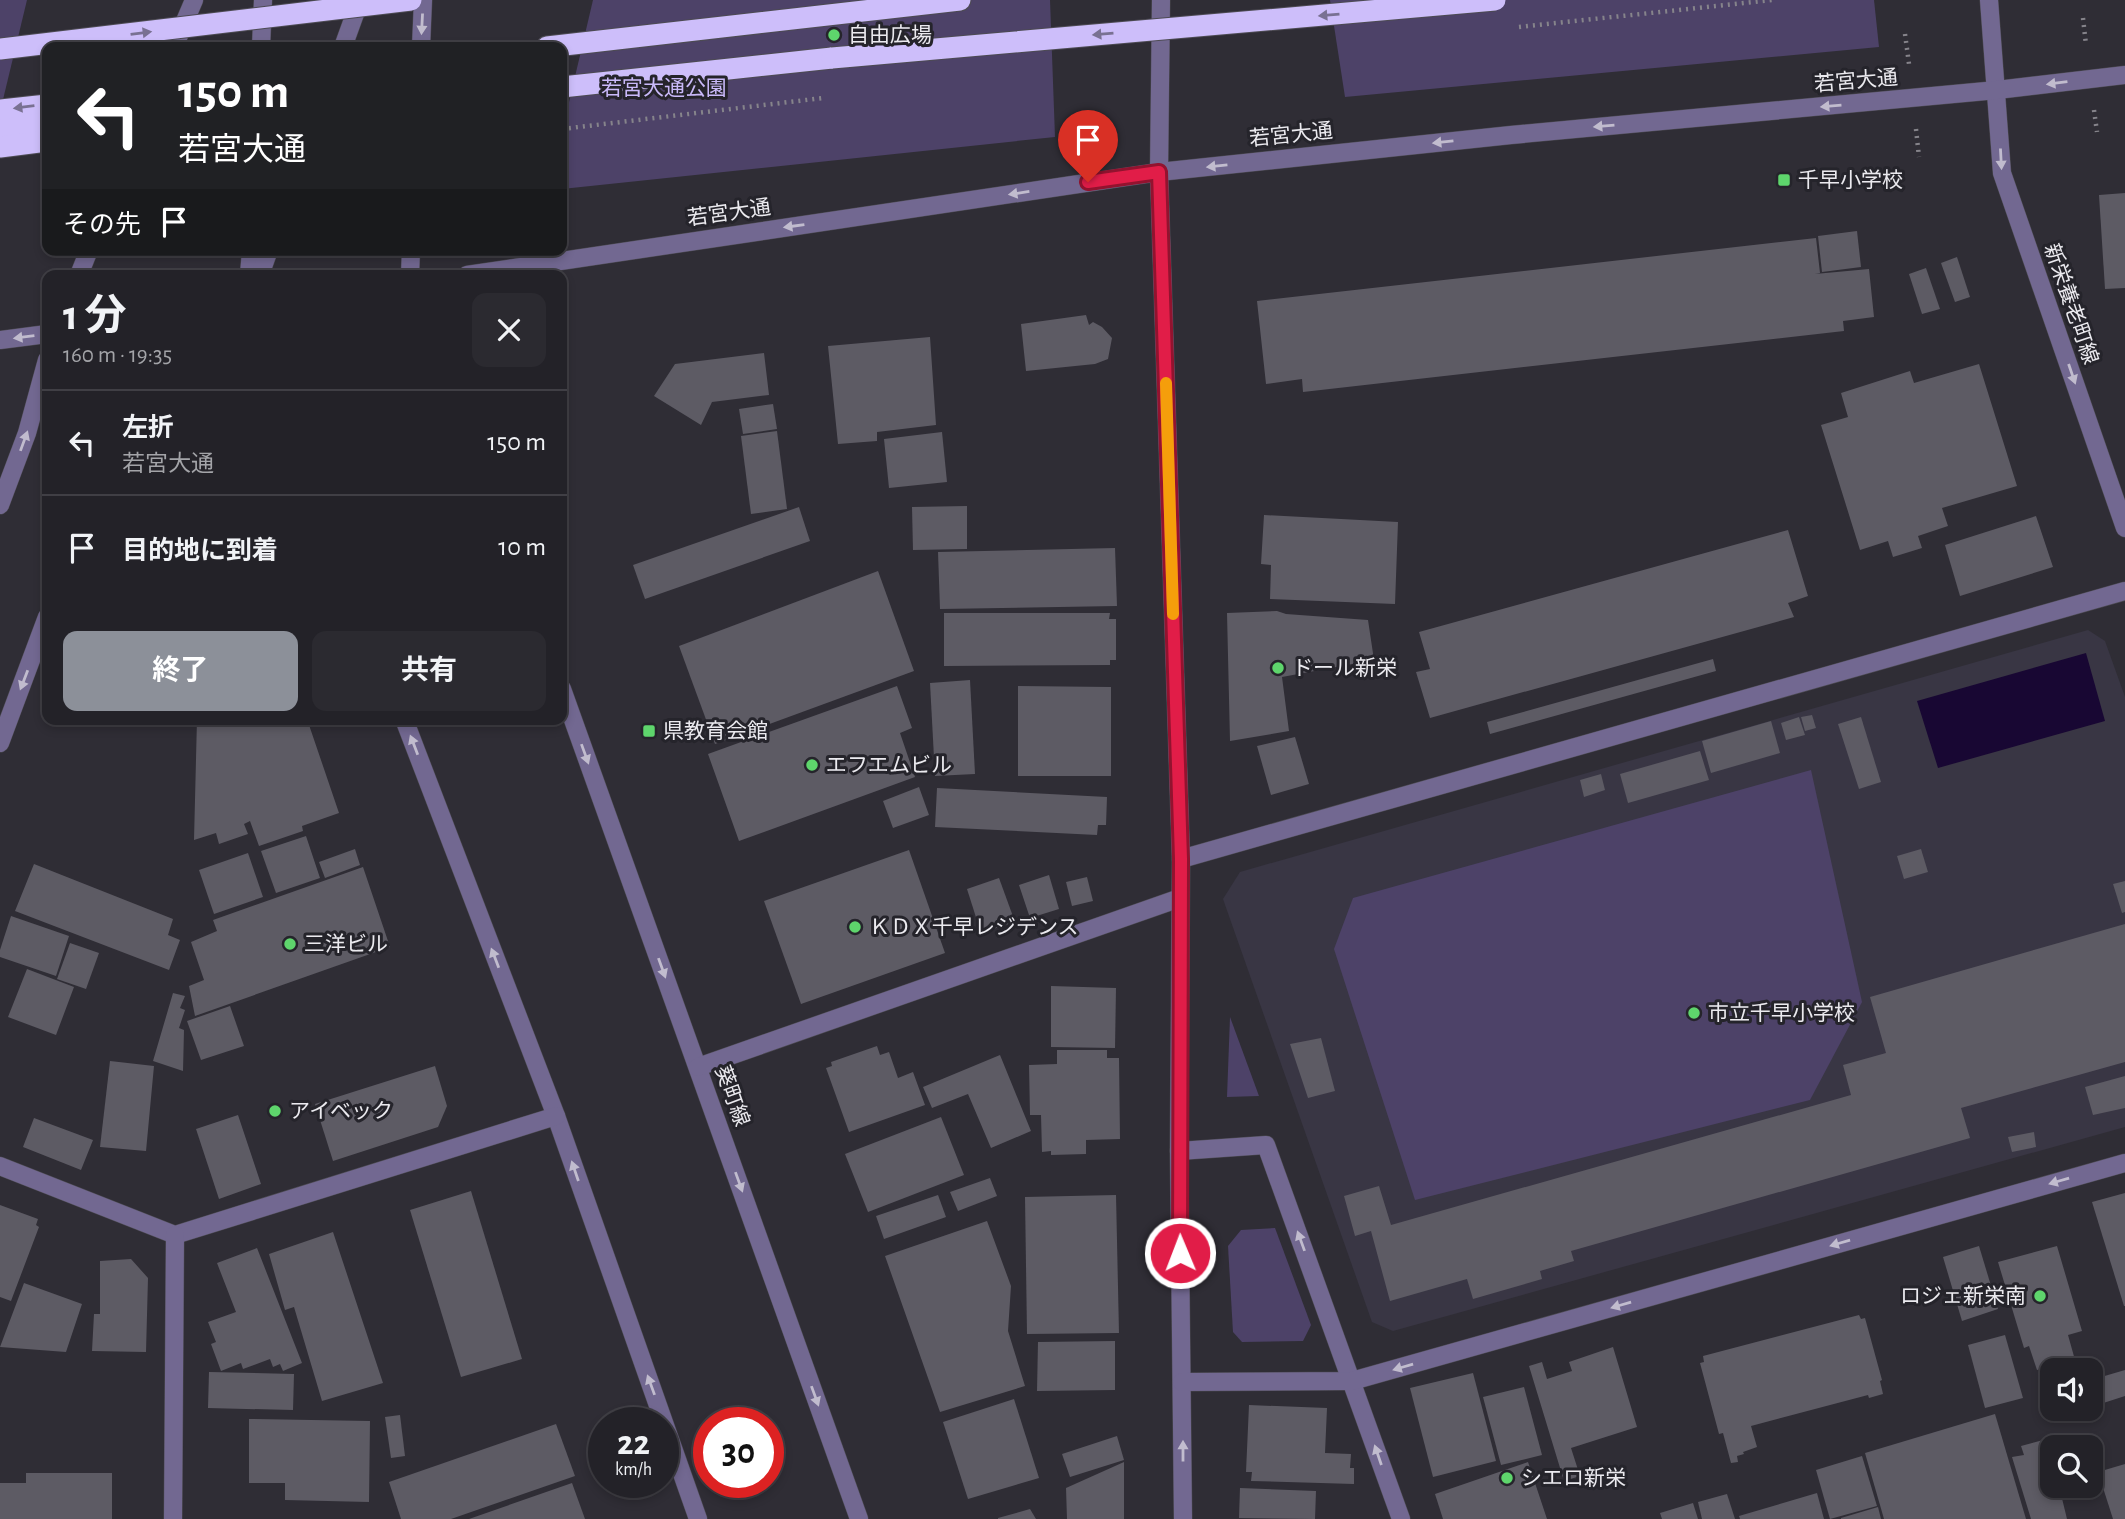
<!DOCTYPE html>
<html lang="ja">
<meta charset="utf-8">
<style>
body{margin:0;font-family:"Alegreya Sans","Noto Sans JP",sans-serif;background:#2b2a30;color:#f1f3f6;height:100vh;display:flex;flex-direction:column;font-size:26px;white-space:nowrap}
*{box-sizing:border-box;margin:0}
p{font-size:23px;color:#a3a4a8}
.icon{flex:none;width:38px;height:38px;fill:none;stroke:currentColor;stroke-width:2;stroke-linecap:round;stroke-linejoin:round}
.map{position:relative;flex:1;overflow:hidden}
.drawer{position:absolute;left:42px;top:270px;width:525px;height:455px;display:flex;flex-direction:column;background:#232228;border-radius:14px;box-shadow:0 4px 10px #0003,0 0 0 2px #403f45}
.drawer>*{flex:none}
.banner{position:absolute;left:42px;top:42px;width:525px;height:214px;border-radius:14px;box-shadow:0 4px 10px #0003,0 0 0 2px #403f45;background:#202124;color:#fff;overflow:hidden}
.buttons{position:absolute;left:2040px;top:1358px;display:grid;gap:14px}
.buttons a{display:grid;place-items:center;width:63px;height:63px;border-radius:14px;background:#232228;box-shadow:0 4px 10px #0003,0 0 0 2px #403f45;font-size:35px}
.speed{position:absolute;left:588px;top:1407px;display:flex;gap:14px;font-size:35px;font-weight:700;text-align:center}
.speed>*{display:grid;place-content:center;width:91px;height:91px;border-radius:50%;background:#232228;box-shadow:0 4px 10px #0003,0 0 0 2px #403f45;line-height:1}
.speed small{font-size:18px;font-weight:400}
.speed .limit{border:10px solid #d22;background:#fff;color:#111}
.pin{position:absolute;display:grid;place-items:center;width:60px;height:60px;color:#fff;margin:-72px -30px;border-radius:50% 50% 50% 0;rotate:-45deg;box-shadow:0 0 7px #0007}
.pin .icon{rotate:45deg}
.me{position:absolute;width:77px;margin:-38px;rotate:359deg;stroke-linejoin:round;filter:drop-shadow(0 0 5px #0008)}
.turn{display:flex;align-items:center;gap:24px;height:147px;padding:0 21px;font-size:32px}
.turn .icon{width:91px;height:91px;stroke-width:2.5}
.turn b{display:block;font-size:49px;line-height:60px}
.then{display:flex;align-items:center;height:66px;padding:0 21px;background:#0003;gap:14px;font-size:26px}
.round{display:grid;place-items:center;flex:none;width:74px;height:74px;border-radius:14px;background:#2b2a30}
.overview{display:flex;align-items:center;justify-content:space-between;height:119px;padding:0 21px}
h1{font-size:42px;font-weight:700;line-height:52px}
.cta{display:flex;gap:14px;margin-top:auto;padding:14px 21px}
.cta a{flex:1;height:80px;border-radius:14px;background:#8c9099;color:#fff;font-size:28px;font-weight:700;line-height:80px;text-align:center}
.cta a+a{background:#2b2a30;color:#f1f3f6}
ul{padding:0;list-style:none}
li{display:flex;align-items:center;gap:21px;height:105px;padding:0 21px;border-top:2px solid #403f45}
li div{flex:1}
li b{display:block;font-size:26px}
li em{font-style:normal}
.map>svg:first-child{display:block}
.built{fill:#393644}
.green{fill:#4d4268}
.water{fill:#180733}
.building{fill:#5d5b64}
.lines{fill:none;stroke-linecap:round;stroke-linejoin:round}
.minor-casing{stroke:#4d4b53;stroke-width:19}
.highway-casing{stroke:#4d4b53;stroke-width:23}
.path{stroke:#86848b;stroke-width:4.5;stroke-dasharray:2 5;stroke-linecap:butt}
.minor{stroke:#726891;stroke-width:18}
.highway{stroke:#cdbefa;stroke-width:21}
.highway-bridge-casing{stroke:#4d4b53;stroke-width:23;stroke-linecap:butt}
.highway-bridge{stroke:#cdbefa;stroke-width:21}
.oneway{fill:#797192}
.oneway2{fill:#c1bcce}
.route-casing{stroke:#92132f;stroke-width:18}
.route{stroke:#e11d48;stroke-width:12}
.slow{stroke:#f59e0b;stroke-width:12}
.poi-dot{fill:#5ed56c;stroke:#25242b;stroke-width:2.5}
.labels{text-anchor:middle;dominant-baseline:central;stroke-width:6;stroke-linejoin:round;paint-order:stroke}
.poi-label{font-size:21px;fill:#ebeaef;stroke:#25242b;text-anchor:start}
.street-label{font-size:21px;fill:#ebeaef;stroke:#25242b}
.park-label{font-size:21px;fill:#c9b9f9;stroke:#25242b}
</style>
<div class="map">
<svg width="2125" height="1519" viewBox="0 0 2125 1519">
<rect width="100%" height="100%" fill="#2f2d35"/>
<polygon class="built" points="2088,630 2105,641 2125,697 2125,1127 1393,1331 1372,1322 1223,899 1240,872"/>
<g class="green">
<polygon points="0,0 27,0 0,112"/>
<polygon points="593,0 1050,0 1055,137 562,189 562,132"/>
<polygon points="1330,0 1874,0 1879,47 1345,97"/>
<polygon points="1811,770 1862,1002 1810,1100 1415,1200 1334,949 1353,898"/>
<polygon points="1230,1017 1259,1096 1227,1097"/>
<polygon points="1275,1228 1311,1325 1303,1341 1242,1342 1233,1332 1228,1246 1241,1230"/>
</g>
<polygon class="water" points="2086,653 2105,721 1938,768 1917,701"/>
<g class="building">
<polygon points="2125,193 2125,288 2105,289 2099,195"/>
<polygon points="1857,231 1861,267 1822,272 1818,236"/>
<polygon points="1816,238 1820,273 1815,274 1869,269 1874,317 1843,321 1844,331 1303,392 1302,379 1266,384 1257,301"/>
<polygon points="1957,257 1970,297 1955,302 1941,263"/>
<polygon points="1926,268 1940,309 1922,314 1909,274"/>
<polygon points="1086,315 1089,325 1093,322 1102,327 1112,338 1108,359 1095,364 1026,371 1021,324"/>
<polygon points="930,337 936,425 877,432 877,441 838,444 828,346"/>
<polygon points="764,353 769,395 712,402 701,425 654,396 675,364"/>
<polygon points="1979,364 2017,486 1942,508 1948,526 1918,536 1922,548 1893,557 1888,541 1860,550 1821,425 1848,417 1841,393 1910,371 1914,383"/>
<polygon points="773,404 777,429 743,434 739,409"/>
<polygon points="777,431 787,509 751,514 741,436"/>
<polygon points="942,432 947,482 889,488 884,439"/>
<polygon points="967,506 967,549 913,550 912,507"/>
<polygon points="799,507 810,541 645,599 633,565"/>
<polygon points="1264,515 1398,522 1395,604 1270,599 1271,565 1261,564"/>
<polygon points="2036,516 2053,567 1960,596 1945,545"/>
<polygon points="1788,530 1808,596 1788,603 1794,617 1430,718 1416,672 1430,669 1419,632"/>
<polygon points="1115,548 1117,606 940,609 938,552"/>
<polygon points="878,571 914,671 715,744 679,646"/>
<polygon points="1277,611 1286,614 1368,620 1374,660 1282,677 1289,731 1230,741 1227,613"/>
<polygon points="944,613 1110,613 1109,619 1116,619 1116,660 1110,660 1110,665 944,666"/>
<polygon points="1713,659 1716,671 1490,734 1487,722"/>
<polygon points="970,680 975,774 935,776 930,683"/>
<polygon points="897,686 912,728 900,733 915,777 739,841 708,754"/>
<polygon points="1018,686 1111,687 1111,776 1018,776"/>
<polygon points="1812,715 1816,728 1805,731 1801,717"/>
<polygon points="1799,717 1805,735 1786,740 1781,723"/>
<polygon points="1861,717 1881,782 1859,789 1838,724"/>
<polygon points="197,719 307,719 339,813 302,826 303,831 259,846 250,821 244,824 248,834 219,844 216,833 194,840"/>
<polygon points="1771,721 1780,753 1711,773 1702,741"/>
<polygon points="1295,737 1309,784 1271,795 1257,746"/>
<polygon points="1700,751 1709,780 1628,803 1620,774"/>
<polygon points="1601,774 1605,790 1584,797 1580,780"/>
<polygon points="919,787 929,815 893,828 883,801"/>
<polygon points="937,788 1107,797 1106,825 1098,825 1097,835 935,827"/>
<polygon points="306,836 320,878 276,893 261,851"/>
<polygon points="355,849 360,865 325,878 319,862"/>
<polygon points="1921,849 1928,872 1904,879 1897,856"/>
<polygon points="909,850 945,953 801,1004 764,901"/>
<polygon points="248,853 263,897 214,914 199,870"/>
<polygon points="34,864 173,919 168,935 180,940 169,970 15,911"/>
<polygon points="363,867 390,947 195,1016 189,986 204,980 191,942 217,931 213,920"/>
<polygon points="1049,875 1059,909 1030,918 1019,885"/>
<polygon points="1087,877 1093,901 1072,906 1066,882"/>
<polygon points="999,878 1015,922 981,933 967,889"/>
<polygon points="2125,881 2125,912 2122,913 2113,884"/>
<polygon points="11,916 69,936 56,976 0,957 0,950"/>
<polygon points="2125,924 2125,1062 1961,1108 1970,1138 1571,1251 1574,1261 1540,1271 1542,1279 1473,1299 1467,1279 1390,1301 1371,1231 1355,1236 1344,1196 1379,1186 1391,1225 1851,1095 1843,1065 1886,1053 1870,997"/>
<polygon points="70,943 99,953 86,989 57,979"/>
<polygon points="27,969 74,987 56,1035 8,1017"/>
<polygon points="1051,986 1116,988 1115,1048 1051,1047"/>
<polygon points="173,993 185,996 180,1008 185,1010 179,1028 184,1030 183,1071 153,1061"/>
<polygon points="230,1006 244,1046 201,1060 187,1021"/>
<polygon points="1321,1038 1335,1091 1308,1098 1290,1044"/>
<polygon points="877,1046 880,1055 889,1052 898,1078 913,1072 925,1105 849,1132 826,1068 832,1066 831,1062"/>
<polygon points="1057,1050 1107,1050 1107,1058 1119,1058 1120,1139 1086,1140 1086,1154 1051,1155 1051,1151 1042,1152 1041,1115 1030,1115 1029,1065 1057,1064"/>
<polygon points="1000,1055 1031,1131 991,1148 968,1094 932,1108 923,1087"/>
<polygon points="110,1061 154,1066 146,1151 100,1147"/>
<polygon points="435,1066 447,1106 438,1127 333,1161 315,1104"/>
<polygon points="2125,1076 2125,1108 2093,1115 2085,1087"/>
<polygon points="238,1115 261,1184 219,1199 196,1129"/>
<polygon points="941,1117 964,1175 868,1212 845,1154"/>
<polygon points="34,1118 93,1140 81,1170 23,1147"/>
<polygon points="2034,1132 2036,1147 2012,1152 2008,1137"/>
<polygon points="990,1178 997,1196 958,1211 950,1192"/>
<polygon points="471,1191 522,1359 461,1377 410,1210"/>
<polygon points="2125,1193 2125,1306 2124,1306 2092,1202"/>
<polygon points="938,1195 946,1217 884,1239 876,1216"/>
<polygon points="1116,1195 1119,1333 1027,1334 1025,1197"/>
<polygon points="0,1205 38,1219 36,1225 39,1227 11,1301 0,1297"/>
<polygon points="987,1221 1011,1286 1008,1331 1025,1386 940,1412 885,1256"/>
<polygon points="333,1232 383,1383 322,1401 294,1307 285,1310 269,1254"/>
<polygon points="1979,1246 1998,1309 1962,1321 1943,1257"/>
<polygon points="2057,1246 2082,1331 2068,1335 2075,1360 2037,1370 2029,1346 2024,1348 1998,1262"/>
<polygon points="257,1248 302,1363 283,1371 280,1364 273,1367 270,1359 243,1369 241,1363 221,1371 211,1344 216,1342 208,1322 236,1312 217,1263"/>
<polygon points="131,1259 148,1278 146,1352 92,1351 94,1314 100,1314 100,1261"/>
<polygon points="24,1283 82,1304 66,1352 0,1347"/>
<polygon points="1859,1315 1861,1319 1865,1318 1882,1380 1880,1381 1883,1394 1869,1398 1868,1395 1751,1426 1757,1447 1743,1452 1744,1454 1737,1456 1738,1462 1731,1463 1723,1433 1719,1434 1700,1363 1704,1362 1703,1356"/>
<polygon points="2005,1335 2023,1398 1985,1408 1968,1345"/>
<polygon points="1115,1341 1115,1390 1037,1391 1038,1342"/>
<polygon points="1613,1347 1637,1427 1571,1448 1580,1476 1564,1481 1529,1366 1542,1362 1547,1379 1572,1371 1569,1362"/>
<polygon points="2125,1370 2125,1396 2091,1407 2091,1380"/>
<polygon points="209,1372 294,1374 293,1410 208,1408"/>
<polygon points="1473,1373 1496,1461 1433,1477 1410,1388"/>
<polygon points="1524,1387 1542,1455 1501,1465 1483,1397"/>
<polygon points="1014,1399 1039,1478 968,1499 943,1422"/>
<polygon points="1249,1405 1327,1408 1325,1453 1351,1454 1350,1468 1354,1468 1354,1484 1251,1481 1252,1472 1246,1472"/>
<polygon points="1995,1414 2026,1519 1884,1519 1865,1453"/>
<polygon points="400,1415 405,1456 391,1458 385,1417"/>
<polygon points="249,1419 370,1421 369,1502 285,1500 285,1483 249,1483"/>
<polygon points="556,1424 575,1476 451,1519 401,1519 389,1482"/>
<polygon points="1117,1436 1124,1460 1070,1477 1062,1454"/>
<polygon points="2047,1439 2053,1463 2053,1486 2059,1486 2067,1519 2031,1519 2012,1457 2024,1455 2021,1446"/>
<polygon points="1862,1456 1877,1506 1830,1519 1816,1470"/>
<polygon points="1124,1462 1124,1519 1067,1519 1066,1488"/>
<polygon points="1528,1462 1547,1519 1443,1519 1435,1494"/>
<polygon points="2125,1464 2125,1519 2113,1519 2098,1472"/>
<polygon points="26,1473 112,1473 112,1519 0,1519 0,1483 26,1483"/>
<polygon points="572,1483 585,1519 469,1519"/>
<polygon points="1240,1488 1316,1491 1315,1519 1239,1518"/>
<polygon points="1817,1493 1824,1519 1740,1519 1739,1516"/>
<polygon points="1727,1494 1735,1519 1702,1519 1698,1502"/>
<polygon points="1693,1503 1698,1519 1662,1519 1660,1513"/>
<polygon points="1878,1507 1881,1519 1841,1519 1841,1518"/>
<polygon points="1030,1509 1036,1519 998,1519 998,1518"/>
</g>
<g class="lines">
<defs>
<g id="minor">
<polyline points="1161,0 1159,172 1181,859 1179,1151 1183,1519"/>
<polyline points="1989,0 2002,173 2125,528"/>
<polyline points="174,47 194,0"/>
<polyline points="261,47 263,0"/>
<polyline points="343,47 360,0"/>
<polyline points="421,47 423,0"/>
<polyline points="79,275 89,250"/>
<polyline points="249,275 251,250"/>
<polyline points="260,275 269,250"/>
<polyline points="410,275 411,250"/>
<polyline points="467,275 1159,172 1511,135 1997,90 2125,75"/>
<polyline points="0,340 47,334"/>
<polyline points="0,505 27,433 47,360"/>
<polyline points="562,689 859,1519"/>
<polyline points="404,719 556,1116 698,1519"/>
<polyline points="0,743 47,617"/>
<polyline points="1181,859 2125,591"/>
<polyline points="698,1067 1180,898"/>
<polyline points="1179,1151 1266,1145 1401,1519"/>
<polyline points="0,1166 175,1235 556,1116"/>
<polyline points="1182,1382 1352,1381 2125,1163"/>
<polyline points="173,1519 175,1235"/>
</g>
<g id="highway">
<polyline points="547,47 960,0"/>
<polyline points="562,87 832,58"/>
<polyline points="0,110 47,105"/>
<polyline points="0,130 47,123"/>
<polyline points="0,147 47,141"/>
</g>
</defs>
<use href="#minor" class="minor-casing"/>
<use href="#highway" class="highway-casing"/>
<g class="path">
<polyline points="2083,18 2086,45"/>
<polyline points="1519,27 1772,0"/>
<polyline points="1905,34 1909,64"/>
<polyline points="2094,110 2097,132"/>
<polyline points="562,129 823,98"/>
<polyline points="1916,129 1919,157"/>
</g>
<use href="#minor" class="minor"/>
<use href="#highway" class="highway"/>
<defs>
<g id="highway-bridge">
<polyline points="0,49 411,0"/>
<polyline points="832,58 1495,0"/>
</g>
</defs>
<use href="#highway-bridge" class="highway-bridge-casing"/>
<use href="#highway-bridge" class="highway-bridge"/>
</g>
<defs><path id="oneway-solid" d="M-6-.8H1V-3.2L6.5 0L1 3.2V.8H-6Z" transform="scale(1.75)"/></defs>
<g class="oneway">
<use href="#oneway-solid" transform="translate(1329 15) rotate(175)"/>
<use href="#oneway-solid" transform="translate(141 33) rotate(-7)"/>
<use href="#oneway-solid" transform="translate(1103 34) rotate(175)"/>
<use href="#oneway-solid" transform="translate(24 107) rotate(173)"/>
</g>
<g class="oneway2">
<use href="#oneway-solid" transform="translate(422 24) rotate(93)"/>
<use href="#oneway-solid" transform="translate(2057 83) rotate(173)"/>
<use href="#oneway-solid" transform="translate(1831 106) rotate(175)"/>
<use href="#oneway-solid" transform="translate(1604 126) rotate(175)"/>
<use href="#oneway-solid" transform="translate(1443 142) rotate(174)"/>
<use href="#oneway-solid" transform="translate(2001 159) rotate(87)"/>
<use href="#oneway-solid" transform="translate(1217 166) rotate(174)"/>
<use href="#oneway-solid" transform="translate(1019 193) rotate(171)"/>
<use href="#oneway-solid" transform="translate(794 226) rotate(172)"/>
<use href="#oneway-solid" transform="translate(24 337) rotate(173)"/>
<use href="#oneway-solid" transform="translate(2072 374) rotate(71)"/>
<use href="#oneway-solid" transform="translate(24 441) rotate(-70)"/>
<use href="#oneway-solid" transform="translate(24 680) rotate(111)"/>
<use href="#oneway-solid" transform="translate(414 745) rotate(-111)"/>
<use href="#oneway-solid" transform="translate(585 754) rotate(70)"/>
<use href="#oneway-solid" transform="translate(495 958) rotate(-111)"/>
<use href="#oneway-solid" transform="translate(662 968) rotate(70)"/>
<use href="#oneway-solid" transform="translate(575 1171) rotate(-109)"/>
<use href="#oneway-solid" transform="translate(2059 1181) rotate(164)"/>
<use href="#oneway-solid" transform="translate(739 1182) rotate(70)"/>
<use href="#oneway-solid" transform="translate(1301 1241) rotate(-110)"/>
<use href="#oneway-solid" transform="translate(1840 1243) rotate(164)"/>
<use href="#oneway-solid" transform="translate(1621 1305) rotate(164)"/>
<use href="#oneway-solid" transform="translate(1403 1367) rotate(164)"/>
<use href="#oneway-solid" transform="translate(651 1385) rotate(-110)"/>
<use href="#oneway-solid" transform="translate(815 1396) rotate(70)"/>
<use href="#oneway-solid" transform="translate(1183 1451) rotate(-90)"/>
<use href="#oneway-solid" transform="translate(1378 1455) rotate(-109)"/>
</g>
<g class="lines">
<defs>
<polyline id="route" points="1088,182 1159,172 1181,859 1180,1253"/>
</defs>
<use href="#route" class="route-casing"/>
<use href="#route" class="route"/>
<polyline class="slow" points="1166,383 1173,614"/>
</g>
<g class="poi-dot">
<circle cx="834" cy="35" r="7"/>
<rect x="1777" y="173" width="14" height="14" rx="3.5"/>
<circle cx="1278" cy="668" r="7"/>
<rect x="642" y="724" width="14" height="14" rx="3.5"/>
<circle cx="812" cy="765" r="7"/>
<circle cx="855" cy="927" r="7"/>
<circle cx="290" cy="944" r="7"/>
<circle cx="1694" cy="1013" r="7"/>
<circle cx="275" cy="1111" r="7"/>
<circle cx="2040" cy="1296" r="7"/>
<circle cx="1507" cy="1478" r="7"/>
</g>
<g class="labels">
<g class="poi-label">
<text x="848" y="35">自由広場</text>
<text x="1798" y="180">千早小学校</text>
<text x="1292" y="668">ドール新栄</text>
<text x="663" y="731">県教育会館</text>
<text x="826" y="765">エフエムビル</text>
<text x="869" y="927">ＫＤＸ千早レジデンス</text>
<text x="304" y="944">三洋ビル</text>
<text x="1708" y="1013">市立千早小学校</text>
<text x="289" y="1111">アイベック</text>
<text x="2026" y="1296" text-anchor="end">ロジェ新栄南</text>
<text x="1521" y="1478">シエロ新栄</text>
</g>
<g class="street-label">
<text transform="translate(1856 81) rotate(-5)">若宮大通</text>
<text transform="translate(1291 135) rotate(-6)">若宮大通</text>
<text transform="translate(729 213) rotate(-8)">若宮大通</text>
<text transform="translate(2071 304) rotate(71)">新栄養老町線</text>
<text transform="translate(732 1096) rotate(70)">葵町線</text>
</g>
<g class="park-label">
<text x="664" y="88">若宮大通公園</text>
</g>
</g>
</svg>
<div class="buttons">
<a><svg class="icon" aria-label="sound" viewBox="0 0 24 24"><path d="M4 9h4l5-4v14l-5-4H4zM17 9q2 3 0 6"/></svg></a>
<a><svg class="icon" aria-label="search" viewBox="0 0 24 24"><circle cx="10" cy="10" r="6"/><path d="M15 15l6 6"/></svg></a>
</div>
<div class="speed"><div>22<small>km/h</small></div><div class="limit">30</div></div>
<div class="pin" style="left:1088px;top:182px;background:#d93025"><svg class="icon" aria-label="arrive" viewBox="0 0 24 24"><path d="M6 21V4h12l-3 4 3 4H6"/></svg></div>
<svg class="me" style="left:1180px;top:1253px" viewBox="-20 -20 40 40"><circle r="17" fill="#e11d48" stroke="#fff" stroke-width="3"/><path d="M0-11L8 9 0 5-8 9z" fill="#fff"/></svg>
<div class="banner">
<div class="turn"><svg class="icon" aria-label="left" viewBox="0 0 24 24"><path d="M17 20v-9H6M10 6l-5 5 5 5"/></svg><div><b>150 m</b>若宮大通</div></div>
<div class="then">その先<svg class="icon" aria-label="arrive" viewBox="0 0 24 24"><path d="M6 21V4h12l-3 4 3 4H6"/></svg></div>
</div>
<section class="drawer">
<div class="overview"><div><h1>1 分</h1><p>160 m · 19:35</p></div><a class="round"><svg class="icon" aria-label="close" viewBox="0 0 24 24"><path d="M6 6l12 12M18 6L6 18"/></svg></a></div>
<ul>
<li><svg class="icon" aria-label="left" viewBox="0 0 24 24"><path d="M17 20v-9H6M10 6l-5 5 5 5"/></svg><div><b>左折</b><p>若宮大通</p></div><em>150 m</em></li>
<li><svg class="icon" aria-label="arrive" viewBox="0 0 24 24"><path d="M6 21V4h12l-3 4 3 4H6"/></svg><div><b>目的地に到着</b></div><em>10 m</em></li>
</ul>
<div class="cta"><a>終了</a><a>共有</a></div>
</section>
</div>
